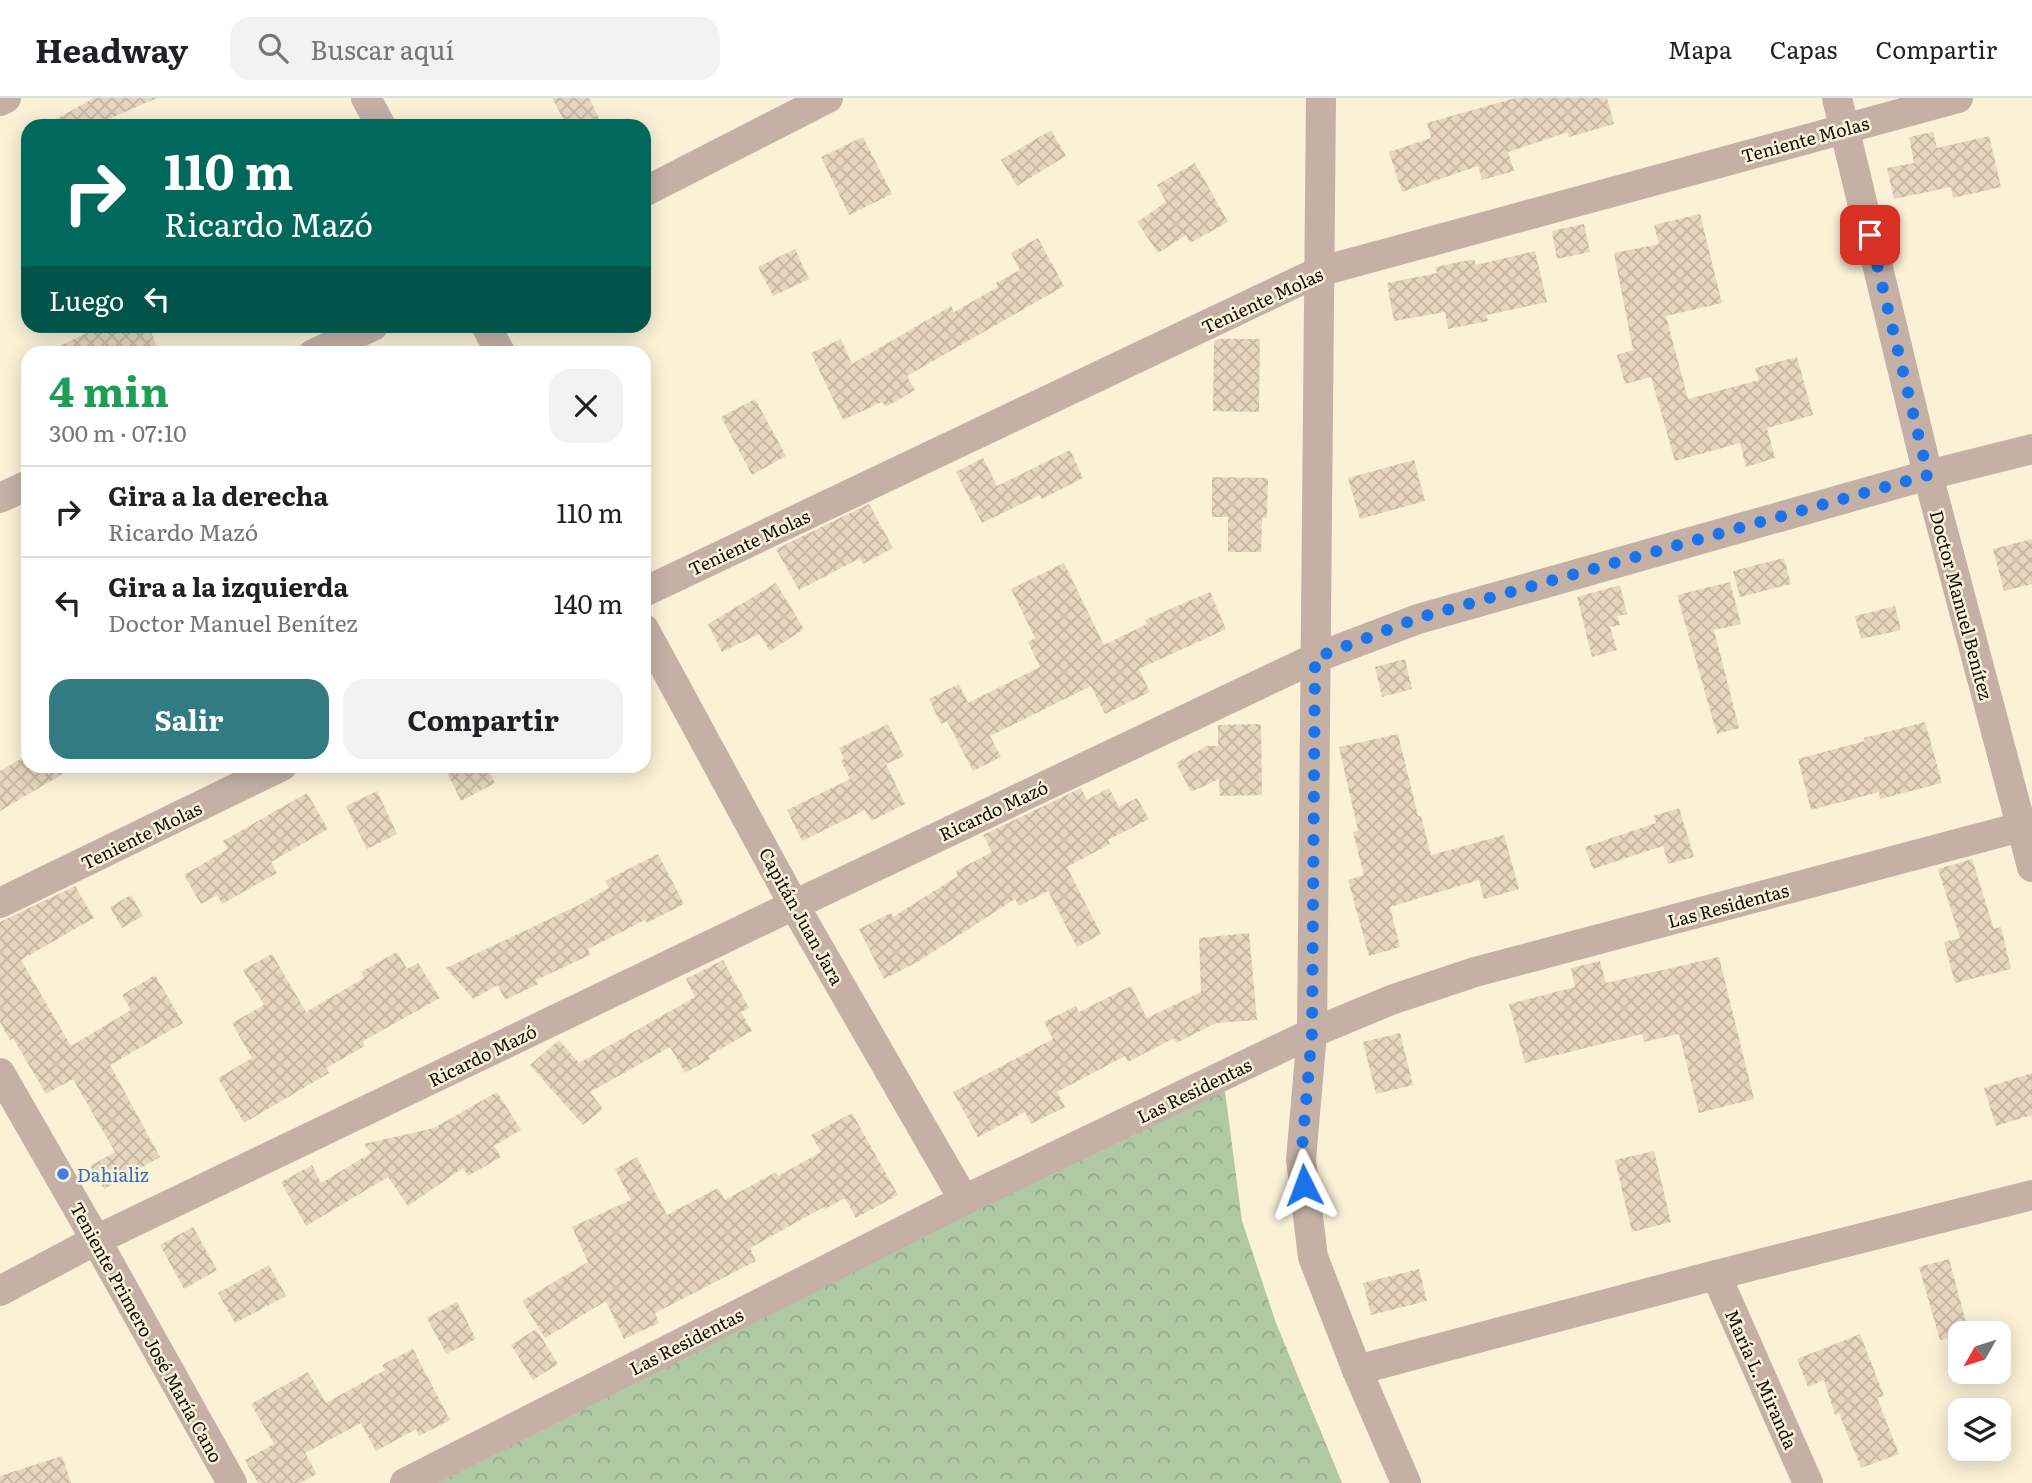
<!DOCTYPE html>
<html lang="es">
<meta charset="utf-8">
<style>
body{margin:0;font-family:Literata,serif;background:#f2f2f2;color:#202124;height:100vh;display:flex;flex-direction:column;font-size:26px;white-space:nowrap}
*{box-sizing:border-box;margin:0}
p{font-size:23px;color:#757577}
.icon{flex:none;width:38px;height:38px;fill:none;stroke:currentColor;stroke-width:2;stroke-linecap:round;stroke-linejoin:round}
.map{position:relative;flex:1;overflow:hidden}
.details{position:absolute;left:21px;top:248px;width:630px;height:427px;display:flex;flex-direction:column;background:#fff;border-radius:21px;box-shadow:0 4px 18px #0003}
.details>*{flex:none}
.banner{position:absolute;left:21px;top:21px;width:630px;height:214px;border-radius:21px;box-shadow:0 4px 18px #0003;background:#00695c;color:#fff;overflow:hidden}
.needle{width:46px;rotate:231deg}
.buttons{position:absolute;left:1948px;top:1223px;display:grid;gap:14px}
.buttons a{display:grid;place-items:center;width:63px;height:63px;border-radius:14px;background:#fff;box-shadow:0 4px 18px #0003;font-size:35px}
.pin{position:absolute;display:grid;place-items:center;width:60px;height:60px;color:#fff;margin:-30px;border-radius:14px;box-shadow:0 4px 10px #0006}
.me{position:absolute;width:77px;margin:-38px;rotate:357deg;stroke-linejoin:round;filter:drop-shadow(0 0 5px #0008)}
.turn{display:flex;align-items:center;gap:24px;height:147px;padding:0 28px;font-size:32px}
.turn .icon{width:91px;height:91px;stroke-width:2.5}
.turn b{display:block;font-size:49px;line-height:60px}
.then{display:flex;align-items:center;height:66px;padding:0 28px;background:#0003;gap:14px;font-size:26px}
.round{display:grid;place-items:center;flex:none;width:74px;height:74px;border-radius:21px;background:#f2f2f2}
.headline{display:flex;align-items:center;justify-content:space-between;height:119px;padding:0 28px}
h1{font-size:42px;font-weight:700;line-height:52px;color:#1e9e55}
.primary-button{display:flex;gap:14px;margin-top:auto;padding:14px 28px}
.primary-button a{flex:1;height:80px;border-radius:21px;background:#337b83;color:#fff;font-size:28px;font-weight:700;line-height:80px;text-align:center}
.primary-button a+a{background:#f2f2f2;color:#202124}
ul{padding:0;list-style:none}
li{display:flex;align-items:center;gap:21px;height:91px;padding:0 28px;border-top:2px solid #e0e0e0}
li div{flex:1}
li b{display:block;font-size:26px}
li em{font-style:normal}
header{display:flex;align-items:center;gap:42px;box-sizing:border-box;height:98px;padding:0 35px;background:#fff;border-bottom:2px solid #e0e0e0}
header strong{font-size:33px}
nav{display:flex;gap:38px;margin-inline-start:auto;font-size:24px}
.search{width:490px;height:63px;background:#f2f2f2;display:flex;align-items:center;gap:18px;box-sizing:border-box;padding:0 24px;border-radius:21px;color:#757577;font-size:26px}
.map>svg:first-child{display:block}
.park{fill:url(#park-crowns)}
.building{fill:url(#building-cross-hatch)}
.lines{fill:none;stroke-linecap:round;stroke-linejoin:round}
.street{stroke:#c5b0a6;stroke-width:30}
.route{stroke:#1a73e8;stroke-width:12;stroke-dasharray:0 21.6}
.shop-dot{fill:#3f7fe0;stroke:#faf1d7;stroke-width:2.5}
.labels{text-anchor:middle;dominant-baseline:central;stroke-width:5;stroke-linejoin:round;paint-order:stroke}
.street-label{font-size:18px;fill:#120f07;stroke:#faf1d7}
.shop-label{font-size:18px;fill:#366cbe;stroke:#faf1d7;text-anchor:start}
</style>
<header>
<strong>Headway</strong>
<div class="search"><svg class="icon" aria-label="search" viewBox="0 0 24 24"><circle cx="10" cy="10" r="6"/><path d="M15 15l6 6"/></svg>Buscar aquí</div>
<nav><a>Mapa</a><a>Capas</a><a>Compartir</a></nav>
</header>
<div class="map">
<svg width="2032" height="1385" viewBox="0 0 2032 1385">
<defs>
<pattern id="park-crowns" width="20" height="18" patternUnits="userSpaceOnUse" patternTransform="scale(1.75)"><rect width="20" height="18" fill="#b0c8a4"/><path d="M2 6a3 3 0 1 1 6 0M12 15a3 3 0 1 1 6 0" fill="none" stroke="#96ab8c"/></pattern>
<pattern id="building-cross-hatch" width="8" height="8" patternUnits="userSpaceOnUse" patternTransform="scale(1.75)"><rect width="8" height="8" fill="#e6d6bf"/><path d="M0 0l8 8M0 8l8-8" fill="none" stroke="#c4b6a3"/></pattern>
</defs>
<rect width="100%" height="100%" fill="#faf1d7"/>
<polygon class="park" points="1224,986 1242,1123 1276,1225 1342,1385 433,1385"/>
<g class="building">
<polygon points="94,0 157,0 93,28 44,28"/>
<polygon points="552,0 589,0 603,28 567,28"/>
<polygon points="1515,0 1607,0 1614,26 1569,39 1568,34 1508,54 1514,73 1482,82 1478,68 1402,94 1389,54 1431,40 1427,25"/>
<polygon points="1051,32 1066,58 1017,88 1001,62"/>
<polygon points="1933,34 1937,50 1989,38 2001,89 1953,100 1951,89 1894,101 1887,70 1914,65 1909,39"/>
<polygon points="863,39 892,96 849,117 821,59"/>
<polygon points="1195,65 1228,124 1190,145 1186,137 1158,155 1137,124 1166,104 1157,87"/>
<polygon points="1700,116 1722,205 1666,218 1688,301 1759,282 1755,270 1797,259 1813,317 1767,330 1775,360 1746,369 1740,345 1675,363 1651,279 1625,286 1617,257 1633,252 1614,155 1659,146 1654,127"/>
<polygon points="1584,126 1590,154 1557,161 1552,133"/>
<polygon points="1038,140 1064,188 907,278 915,292 886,309 882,304 843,322 811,255 841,241 852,266 951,208 954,214 998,189 996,185 1020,172 1011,155"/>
<polygon points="795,151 809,181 773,198 758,169"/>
<polygon points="1535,153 1547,204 1486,217 1488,223 1448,231 1445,214 1394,223 1387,185 1437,175 1435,169 1474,161 1476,167"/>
<polygon points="101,228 148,228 161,256 43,256"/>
<polygon points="1219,241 1260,241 1259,314 1213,313 1214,243"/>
<polygon points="755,301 786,358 752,377 721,319"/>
<polygon points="1070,352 1083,380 1042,401 1040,397 982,425 956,374 983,360 997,388"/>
<polygon points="1414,362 1425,403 1360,421 1348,380"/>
<polygon points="1212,379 1268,380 1267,420 1262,420 1261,454 1228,454 1228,419 1212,419"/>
<polygon points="869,406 893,450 863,466 860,460 799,492 776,451"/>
<polygon points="2032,441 2032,486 2004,493 1993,451"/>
<polygon points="1784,460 1791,486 1740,499 1733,473"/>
<polygon points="1064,465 1104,547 1147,526 1145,522 1210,494 1226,531 1139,571 1150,594 1105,616 1091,588 990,638 1001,659 973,673 947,623 941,626 929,601 959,586 968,605 1040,569 1028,544 1035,540 1011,491"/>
<polygon points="1730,484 1741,526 1714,532 1739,630 1717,636 1677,497"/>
<polygon points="776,485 804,531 770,553 759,536 722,554 708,526"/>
<polygon points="1620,487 1627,516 1617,518 1620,527 1610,529 1617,552 1592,559 1577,499"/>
<polygon points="1895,508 1901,532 1861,541 1855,518"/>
<polygon points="1405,561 1412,591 1382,599 1375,569"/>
<polygon points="1925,624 1942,685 1880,701 1879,694 1811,712 1798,661 1865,643 1864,640"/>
<polygon points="888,626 904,658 886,666 905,706 871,723 865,712 802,743 787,712 850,681 841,663 844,661 839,650"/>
<polygon points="1261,626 1262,697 1220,698 1219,681 1191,694 1176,665 1207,648 1218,648 1218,627"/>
<polygon points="1398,636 1418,718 1421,718 1431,757 1504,737 1519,791 1484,801 1479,782 1390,809 1400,849 1369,858 1348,782 1364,777 1353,734 1358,732 1339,649"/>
<polygon points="24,659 28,668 76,668 0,713 0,673"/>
<polygon points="444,668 486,668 495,685 461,703"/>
<polygon points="1081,690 1087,702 1109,690 1119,709 1137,700 1149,721 1108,742 1110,746 1067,769 1101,836 1077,849 1048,793 1019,808 1015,801 919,863 884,881 859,831 891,815 893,819 958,778 956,773 992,754 983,737"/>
<polygon points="377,693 397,736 367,751 346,708"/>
<polygon points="307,695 328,731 271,764 277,775 222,806 217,797 201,806 184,777 228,751 223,743"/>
<polygon points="1679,710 1694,759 1668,766 1663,748 1593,771 1585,749 1656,725 1654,718"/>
<polygon points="658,756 684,806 647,825 645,822 588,851 590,857 536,882 538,886 505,902 498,887 473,901 446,870 579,807 609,790 605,783"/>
<polygon points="1972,761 1994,831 2001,829 2011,871 1955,885 1944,844 1960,840 1938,771"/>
<polygon points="75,788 94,820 21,862 71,948 131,912 122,897 155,877 183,925 110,967 160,1059 104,1091 90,1068 115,1054 73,981 46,996 13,940 10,942 0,924 0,824"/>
<polygon points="131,797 143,818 122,830 110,809"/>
<polygon points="1249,835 1257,922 1216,925 1176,945 1174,940 1128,964 1125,958 1057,994 1065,1009 1031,1026 1025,1014 978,1039 953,994 1053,941 1044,924 1076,908 1079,914 1131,888 1147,920 1201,894 1199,840"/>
<polygon points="397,854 407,871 418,865 440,900 363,943 365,948 326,970 329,975 244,1025 218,980 252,960 232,925 264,907 243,872 272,856 306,914 364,880 361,874"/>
<polygon points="1719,859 1754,1001 1699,1015 1679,936 1644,944 1642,936 1525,965 1509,906 1575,889 1571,870 1600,863 1606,885"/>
<polygon points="723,862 749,910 741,914 752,933 708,958 710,961 685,975 670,949 590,994 603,1011 583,1027 530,967 559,942 579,965 695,899 686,881"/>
<polygon points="1400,935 1413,987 1376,996 1363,944"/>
<polygon points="2032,975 2032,1017 1996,1028 1984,990"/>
<polygon points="497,994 521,1032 494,1048 501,1059 468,1078 463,1070 408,1108 388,1079 306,1128 281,1084 312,1067 321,1085 371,1055 364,1046 434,1030"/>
<polygon points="852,1015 898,1097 856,1120 845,1100 825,1111 824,1109 750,1150 756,1163 655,1215 659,1225 624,1241 606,1203 545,1240 522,1203 588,1164 572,1129 631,1102 615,1071 637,1059 667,1117 718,1090 725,1102 776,1074 778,1078 821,1054 811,1037"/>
<polygon points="1654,1053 1671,1124 1632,1134 1615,1062"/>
<polygon points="193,1129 217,1172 184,1191 160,1147"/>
<polygon points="1949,1161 1969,1235 1940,1242 1919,1169"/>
<polygon points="269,1167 286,1198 235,1225 218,1195"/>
<polygon points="1419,1171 1427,1203 1371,1217 1363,1185"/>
<polygon points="457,1204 476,1241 446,1256 427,1220"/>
<polygon points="536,1231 558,1266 533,1282 511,1247"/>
<polygon points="1860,1236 1884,1298 1877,1300 1899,1356 1861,1370 1839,1315 1835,1317 1824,1282 1808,1289 1797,1261"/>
<polygon points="413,1251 450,1322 419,1338 416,1331 376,1353 361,1325 305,1355 317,1376 300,1385 258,1385 245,1362 274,1346 251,1306 308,1274 326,1305 385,1272 382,1267"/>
<polygon points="62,1358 71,1385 0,1385 0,1378"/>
</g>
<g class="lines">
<g class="street">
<polyline points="366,0 381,28"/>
<polyline points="1321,0 1312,935 1301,1062 1313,1159 1357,1272 1406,1385"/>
<polyline points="1837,0 1928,377 2032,769"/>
<polyline points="0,3 6,0"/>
<polyline points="644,94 828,0"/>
<polyline points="486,228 501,256"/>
<polyline points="313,256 373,228"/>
<polyline points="0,400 28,387"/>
<polyline points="644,494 1318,174 1958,0"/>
<polyline points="644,531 794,807 964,1102"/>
<polyline points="0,805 282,668"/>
<polyline points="0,975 96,1142 232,1385"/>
<polyline points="1716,1177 1808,1385"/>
<polyline points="0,1193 96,1142 794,807 1315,560 1418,521 1928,377 2032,351"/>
<polyline points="1357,1272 1716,1177 2032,1097"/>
<polyline points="405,1385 964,1102 1312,935 1391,902 1475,874 2032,726"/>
</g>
</g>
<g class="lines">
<polyline class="route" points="1304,1087 1301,1062 1312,935 1315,560 1418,520 1928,377 1870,137"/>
</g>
<circle class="shop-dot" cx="63" cy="1076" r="7"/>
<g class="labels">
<g class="street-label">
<text transform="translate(1805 41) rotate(-15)">Teniente Molas</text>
<text transform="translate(1262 202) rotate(-25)">Teniente Molas</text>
<text transform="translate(749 444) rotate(-25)">Teniente Molas</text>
<text transform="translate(1962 507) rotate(75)">Doctor Manuel Benítez</text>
<text transform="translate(993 712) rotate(-25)">Ricardo Mazó</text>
<text transform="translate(141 737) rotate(-26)">Teniente Molas</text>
<text transform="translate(1728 807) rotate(-15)">Las Residentas</text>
<text transform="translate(802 818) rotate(61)">Capitán Juan Jara</text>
<text transform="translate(482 957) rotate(-26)">Ricardo Mazó</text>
<text transform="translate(1194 992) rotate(-26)">Las Residentas</text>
<text transform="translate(147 1234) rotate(61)">Teniente Primero José María Cano</text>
<text transform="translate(686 1243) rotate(-27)">Las Residentas</text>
<text transform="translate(1762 1281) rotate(66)">María L. Miranda</text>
</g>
<g class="shop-label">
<text x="77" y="1076">Dahializ</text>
</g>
</g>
</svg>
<div class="buttons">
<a><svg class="needle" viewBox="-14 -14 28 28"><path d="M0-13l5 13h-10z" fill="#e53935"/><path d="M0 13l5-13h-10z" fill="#757577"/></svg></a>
<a><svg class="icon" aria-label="layers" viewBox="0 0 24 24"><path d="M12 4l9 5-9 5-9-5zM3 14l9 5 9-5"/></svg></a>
</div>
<div class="pin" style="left:1870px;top:137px;background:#d93025"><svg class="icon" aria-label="arrive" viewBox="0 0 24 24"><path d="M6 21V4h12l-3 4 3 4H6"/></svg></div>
<svg class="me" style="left:1304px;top:1087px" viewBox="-20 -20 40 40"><path d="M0-17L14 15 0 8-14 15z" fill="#1a73e8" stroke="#fff" stroke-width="4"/></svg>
<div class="banner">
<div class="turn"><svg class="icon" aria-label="right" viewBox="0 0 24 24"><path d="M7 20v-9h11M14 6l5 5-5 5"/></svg><div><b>110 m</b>Ricardo Mazó</div></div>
<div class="then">Luego<svg class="icon" aria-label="left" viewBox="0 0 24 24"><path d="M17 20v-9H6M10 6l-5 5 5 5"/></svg></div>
</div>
<section class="details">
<div class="headline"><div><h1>4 min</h1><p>300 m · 07:10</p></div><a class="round"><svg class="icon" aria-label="close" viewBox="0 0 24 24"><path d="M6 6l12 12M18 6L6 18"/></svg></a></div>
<ul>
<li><svg class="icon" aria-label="right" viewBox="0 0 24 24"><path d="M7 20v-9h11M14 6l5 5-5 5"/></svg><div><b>Gira a la derecha</b><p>Ricardo Mazó</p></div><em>110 m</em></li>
<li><svg class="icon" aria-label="left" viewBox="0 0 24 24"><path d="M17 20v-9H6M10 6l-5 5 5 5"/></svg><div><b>Gira a la izquierda</b><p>Doctor Manuel Benítez</p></div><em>140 m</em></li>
</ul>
<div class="primary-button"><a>Salir</a><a>Compartir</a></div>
</section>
</div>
